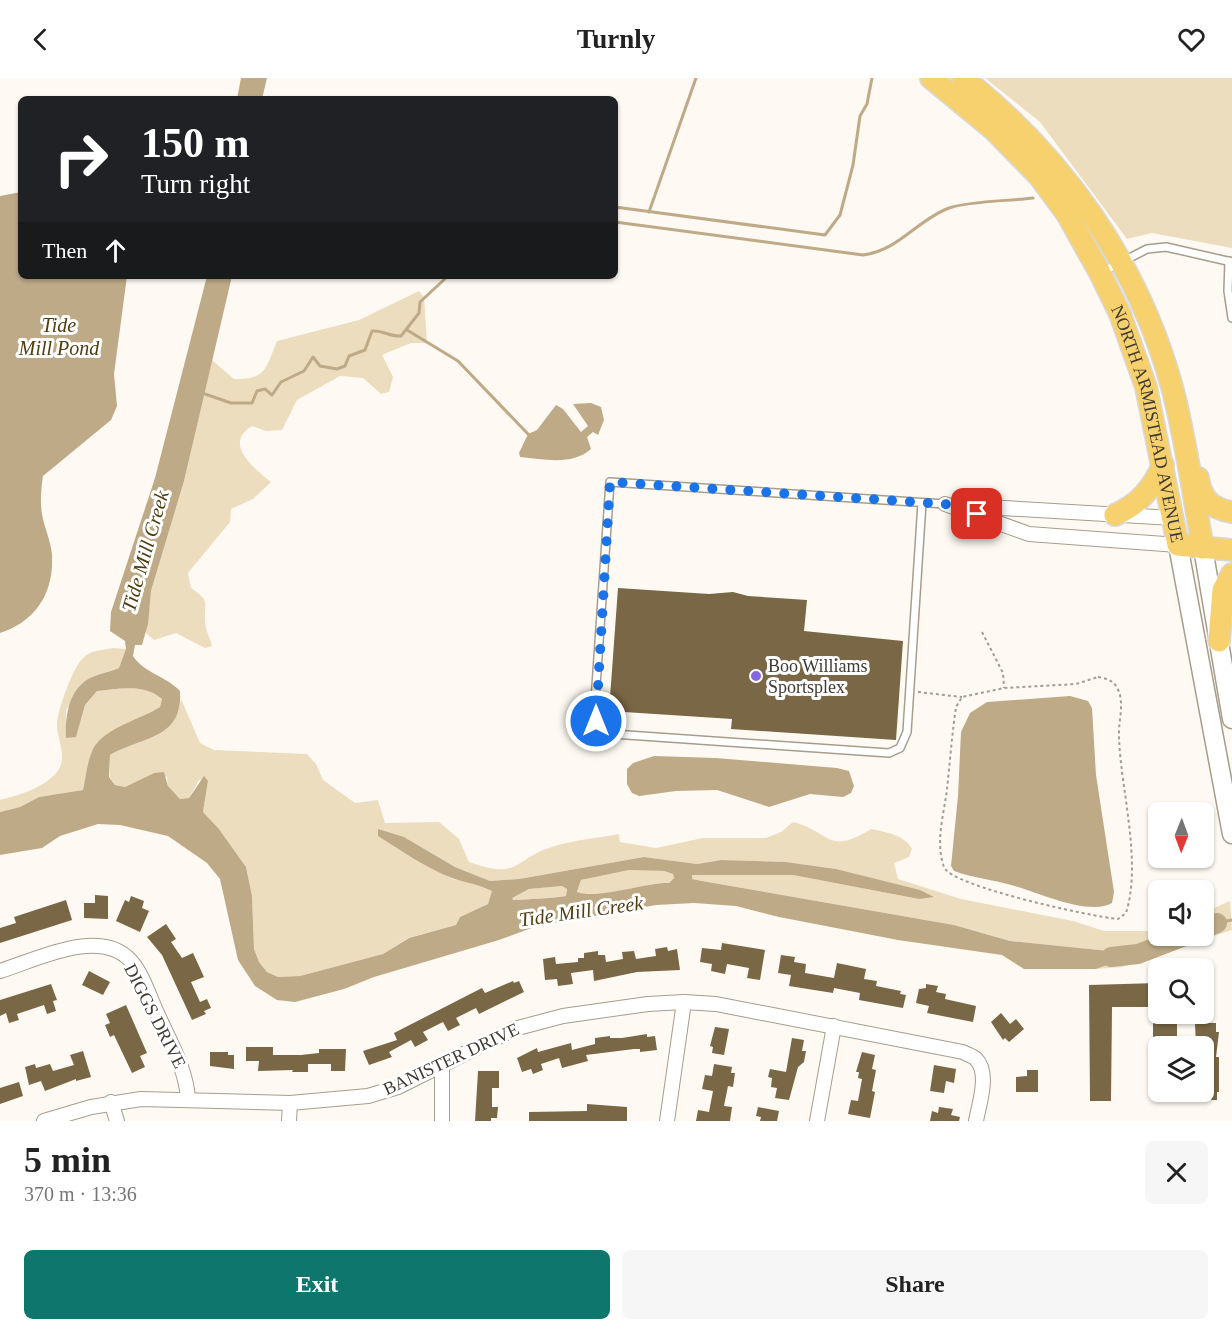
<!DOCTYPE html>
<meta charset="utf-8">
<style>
body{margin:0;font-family:"Times New Roman",serif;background:#f6f6f6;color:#222;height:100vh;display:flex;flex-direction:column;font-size:22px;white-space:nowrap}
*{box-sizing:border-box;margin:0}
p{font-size:20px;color:#767676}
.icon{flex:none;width:33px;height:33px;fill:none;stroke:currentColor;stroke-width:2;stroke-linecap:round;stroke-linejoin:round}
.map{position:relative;height:1043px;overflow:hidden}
.panel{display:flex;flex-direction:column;background:#fff;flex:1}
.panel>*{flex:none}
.banner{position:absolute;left:18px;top:18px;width:600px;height:183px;border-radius:9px;box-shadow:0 2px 4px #0004;background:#202124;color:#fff;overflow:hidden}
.needle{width:39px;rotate:181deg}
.buttons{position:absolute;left:1148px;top:724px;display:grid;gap:12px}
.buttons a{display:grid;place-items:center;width:66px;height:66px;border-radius:9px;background:#fff;box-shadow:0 2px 4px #0004;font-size:30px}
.pin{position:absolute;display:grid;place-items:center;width:51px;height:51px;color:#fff;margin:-26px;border-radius:12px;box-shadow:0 3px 9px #0006}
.me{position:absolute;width:66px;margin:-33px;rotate:0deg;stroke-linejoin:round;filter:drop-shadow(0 0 4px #0008)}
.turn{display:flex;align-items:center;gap:21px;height:126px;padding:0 24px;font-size:27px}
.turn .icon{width:78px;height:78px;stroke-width:2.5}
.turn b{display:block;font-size:42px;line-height:51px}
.then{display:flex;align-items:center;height:57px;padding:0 24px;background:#0003;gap:12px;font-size:22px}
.round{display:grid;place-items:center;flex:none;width:63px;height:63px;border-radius:9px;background:#f6f6f6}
.summary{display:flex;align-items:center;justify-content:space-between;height:102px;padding:0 24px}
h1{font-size:36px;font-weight:800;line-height:45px}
.primary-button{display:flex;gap:12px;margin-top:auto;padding:12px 24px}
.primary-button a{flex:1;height:69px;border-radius:9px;background:#0f766e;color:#fff;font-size:24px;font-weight:800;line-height:69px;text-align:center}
.primary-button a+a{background:#f6f6f6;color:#222}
header{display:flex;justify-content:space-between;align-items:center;height:78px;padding:0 24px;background:#fff;font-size:27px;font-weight:800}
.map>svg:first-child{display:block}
.green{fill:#edddbf}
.water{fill:#beaa87;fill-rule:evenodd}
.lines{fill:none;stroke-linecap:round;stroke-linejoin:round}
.stream{stroke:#beaa87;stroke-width:3}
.river{stroke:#beaa87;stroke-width:20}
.building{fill:#796745}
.lane-casing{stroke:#a79d8d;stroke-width:10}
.street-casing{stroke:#a79d8d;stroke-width:16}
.secondary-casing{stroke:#a79d8d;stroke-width:21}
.primary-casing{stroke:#d9d8d6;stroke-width:24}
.path{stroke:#a19d96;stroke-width:2;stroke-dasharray:3 3;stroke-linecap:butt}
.lane{stroke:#fff;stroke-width:7}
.street{stroke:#fff;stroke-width:14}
.secondary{stroke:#fff;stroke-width:18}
.primary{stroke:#f7d16e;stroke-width:21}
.route{stroke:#1a73e8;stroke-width:10;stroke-dasharray:0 18}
.poi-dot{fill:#8665e0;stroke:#fff;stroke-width:2}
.labels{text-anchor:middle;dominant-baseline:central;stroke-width:6;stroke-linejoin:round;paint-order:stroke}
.street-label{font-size:18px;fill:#3f3b34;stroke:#fff}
.poi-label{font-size:18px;fill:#3f3b34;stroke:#fff;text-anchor:start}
.water-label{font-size:20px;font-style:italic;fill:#513c0f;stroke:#fff}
</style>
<header><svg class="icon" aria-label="back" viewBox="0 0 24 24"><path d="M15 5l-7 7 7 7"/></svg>Turnly<svg class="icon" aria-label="heart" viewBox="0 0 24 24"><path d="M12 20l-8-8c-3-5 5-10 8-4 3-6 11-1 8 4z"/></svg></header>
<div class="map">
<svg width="1232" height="1043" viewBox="0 0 1232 1043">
<rect width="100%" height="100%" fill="#fefaf3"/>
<g class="green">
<polygon points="985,0 1232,0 1232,170 1152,155 1127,161 1040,44"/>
<path d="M419 213 424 219 427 265H411L382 277 393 299 389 314 381 316 363 300 340 298 297 322 282 352 266 353 252 348C222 366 255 391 271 404L253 421 231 431 230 444 188 495 191 510C211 524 204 523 205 543 205 551 210 560 212 568L205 570 176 555 154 562 146 555 151 513 184 403 212 282 234 301C266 302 266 290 277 263L359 242Z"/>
<path d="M113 570 127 571 119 590 91 599 66 632V660L76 658 85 627 97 613C120 611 144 605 162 621L160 629C108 661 97 645 83 712L39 719 20 729 0 734V722C19 717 44 710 57 694 68 680 58 663 57 649 56 635 73 589 83 580 91 572 103 572 113 570Z"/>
<path d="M181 621 200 665 214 672 307 676 316 686 323 702 355 725 378 722 385 745 439 744 459 761 469 784C521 803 513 780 555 768 575 762 597 760 619 756L620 764 656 770 703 760H766L781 754 793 744C832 754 827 778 871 751 886 754 905 757 912 771L909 779 894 785 898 801 961 821 1073 843 1104 853H1158V858H1203V835L1230 823 1232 852 1122 889 1096 891 1137 876 1010 863 954 847 702 803 692 801V796L793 797 919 821 929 816 836 791 786 784 721 782 697 786 644 779 519 801 490 803 455 789 404 759 395 769 453 801 482 807 493 813 488 826 460 839 456 847 408 860 383 876 300 898 278 899 267 894 259 884 254 871 252 818 246 789 219 751 203 734 208 703 199 702 189 720 180 721 168 708 167 699 154 695 125 709 115 707 110 699V677C142 658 174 665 181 621Z"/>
<path d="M629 792 664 793 673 796 674 800 669 805C646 804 599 822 577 815L581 802Z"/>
<path d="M562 808 567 811 566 818C547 821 530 821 512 822V819L529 811Z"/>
</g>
<g class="water">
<polygon points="241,0 267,0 262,21 237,21"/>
<path d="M21 114V198H127L114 296 117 328 111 342 43 398C41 411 40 423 42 436 44 449 51 463 52 477 54 515 36 543 0 555V118Z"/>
<path d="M207 198H232L184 403 151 513 148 546 142 567H135L133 578C144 595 166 598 180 613 183 662 143 658 110 677L109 699 115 707 125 709 154 695 164 694 168 708 180 721 189 720 204 698 208 703 203 734 219 751 246 789 252 818 254 871 259 884 267 894 278 899 300 898 383 876 409 860 456 847 460 839 488 826 492 813C479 806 466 805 452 800 426 790 402 773 378 758V751L404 759 455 789 490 803 519 801 644 779 697 786 721 782 786 784 836 791 920 812 934 819 919 821 793 797H692V801L702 803 954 847 1010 863 1138 876 1096 891H1024L1002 877 898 862 779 839 736 828 694 825 656 827 537 848 499 862 374 899 344 911 295 924 277 922 255 908 238 882 220 801 207 785 168 758 120 747 98 746 60 758 42 770 0 777V734L20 729 39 719 83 712C86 699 87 684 93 671 105 649 140 642 160 629L162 621C144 605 119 611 97 613L85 627 76 659 66 660C65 637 69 610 92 599 101 595 110 594 119 590L126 571 125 563 110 553 111 534 155 400ZM629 792 664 793 673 796 674 800 669 805C646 804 598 822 577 814L581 802ZM562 808 567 811 566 818C547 821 530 821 513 822L512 820 529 811Z"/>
<path d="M591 325 601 329 604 342 598 357 593 354 587 359 591 371C572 388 544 381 520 379L519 375 528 356 537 352 556 327 563 331 581 354 588 348 573 326Z"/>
<path d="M1070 618 1088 623 1092 630 1096 697 1114 814 1112 825C1091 838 1041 816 1018 809 1000 803 981 801 963 796L954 793 951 788 958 718 961 654 970 635 987 624Z"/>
<polygon points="654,678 716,680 837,690 849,693 854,708 851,715 843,719 810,716 769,729 717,712 676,713 639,718 632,715 627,706 627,691 633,685"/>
</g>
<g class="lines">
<g class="stream">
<polyline points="615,129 825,157 840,137 853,87 860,38 867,26 872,0"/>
<polyline points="649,134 696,0"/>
<path d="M615 144 863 177C898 173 917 142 949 130 969 123 1010 123 1033 120"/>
<polyline points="407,252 458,283 528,356"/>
<path d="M202 315 231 325H252L257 313 265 311 272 317 281 304 304 293 313 279 320 288 337 291 345 288 349 278 365 272 372 253C383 252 390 259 401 258L419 235 420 224 448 198"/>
<polyline points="1217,845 1232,842"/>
</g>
<g class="river">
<polyline points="1203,851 1217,845"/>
<polyline points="1111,879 1138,876 1185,858"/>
</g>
</g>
<g class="building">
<polygon points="618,510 709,516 733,514 748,518 807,522 804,553 903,563 896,662 731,651 732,641 609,633"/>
<polygon points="95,817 108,818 108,841 84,840 84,825 95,825"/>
<polygon points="131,818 144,823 142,830 149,833 140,854 116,843 125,822 129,824"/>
<polygon points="66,822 72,842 0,865 0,850 16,845 14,839"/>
<polygon points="166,846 176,861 171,864 182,880 193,875 204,899 191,904 200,924 207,921 211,930 204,933 206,936 192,942 162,877 147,859"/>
<polygon points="722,865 765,872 760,902 747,900 749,890 727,886 725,896 711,893 712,886 700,884 702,870 721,872"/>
<polygon points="667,869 668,873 677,871 680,892 637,894 594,903 593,892 571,895 573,906 558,908 557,901 545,902 543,881 555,879 556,886 578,884 578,880 584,880 584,875 598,873 598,877 605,877 606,884 623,881 622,874 634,873 636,881 656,878 655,871"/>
<polygon points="781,877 795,879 794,884 806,886 805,895 834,900 837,885 866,891 864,901 877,903 876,908 901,913 900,916 906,917 903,930 859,922 860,915 834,910 833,915 789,908 791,897 778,895"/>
<polygon points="1203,892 1213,892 1213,923 1203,922"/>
<polygon points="89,893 110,904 103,917 82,907"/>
<polygon points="513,903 514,905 519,903 524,914 479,936 476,930 456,940 460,947 448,953 443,944 423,954 428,962 415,969 411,962 389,974 392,979 369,987 363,973 397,962 394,955 482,910 485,915"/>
<polygon points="1158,905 1158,929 1112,929 1111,1023 1090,1023 1089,907"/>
<polygon points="51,906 57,922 53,923 56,933 47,936 44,927 17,936 19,942 9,945 6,935 0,938 0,922"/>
<polygon points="926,906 938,908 936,914 946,916 945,921 976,928 973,944 927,935 929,928 916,925 919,911 926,910"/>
<polygon points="126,927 147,975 140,978 145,989 132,995 114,957 110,959 105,947 110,945 106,936"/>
<polygon points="1001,935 1010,946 1016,941 1024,951 1009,964 1005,960 1003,962 991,944"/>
<rect x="1153" y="936" width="24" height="33"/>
<polygon points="1195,945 1216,945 1216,954 1219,954 1216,979 1219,979 1219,1014 1217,1014 1217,1022 1203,1022 1203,969 1196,969"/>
<polygon points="715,949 729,951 724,977 712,975 713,969 710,968"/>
<polygon points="647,956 647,959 655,958 657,972 640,974 640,971 634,971 586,977 588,983 562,990 559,980 541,986 543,992 533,996 531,991 522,994 517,980 537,970 538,974 571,965 572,972 595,966 595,960 610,958 610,960 622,960"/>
<polygon points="792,960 804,962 802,973 806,973 804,984 798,989 789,1022 775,1020 777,1010 771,1009 772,1000 768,999 770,991 786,994"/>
<polygon points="246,969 273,969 273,977 301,977 319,975 319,971 346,971 345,993 331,993 331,986 308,986 308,994 292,994 293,992 258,993 259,983 246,983"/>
<polygon points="83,973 91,999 76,1003 76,1001 45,1013 41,1003 29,1007 25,989 35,986 36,990 50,986 53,993 74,987 70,977"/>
<polygon points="210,974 228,974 228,977 234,977 234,991 210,988"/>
<polygon points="862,974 875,977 872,991 876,992 872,1013 875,1014 870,1040 848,1036 851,1022 858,1023 862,1001 858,1000 859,994 856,994"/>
<polygon points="714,986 732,989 731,995 735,995 733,1009 728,1008 724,1028 732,1029 730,1043 696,1043 698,1032 709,1034 713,1013 702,1011 705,997 712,998"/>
<polygon points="934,987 956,991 954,1005 946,1003 944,1015 930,1013"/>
<polygon points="1027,992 1038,992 1038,1014 1016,1014 1016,999 1027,998"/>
<polygon points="478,993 499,993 499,1010 492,1010 492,1029 498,1029 497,1040 491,1040 491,1043 475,1043"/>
<polygon points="19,1004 23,1018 0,1026 0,1010"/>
<polygon points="587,1026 627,1029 627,1043 529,1043 529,1034 587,1033"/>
<polygon points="758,1029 779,1033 777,1043 760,1043 761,1039 756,1038"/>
<polygon points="939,1029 953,1031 951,1037 960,1039 959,1043 930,1043 932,1033 938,1035"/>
</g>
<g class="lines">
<defs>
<g id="lane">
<polyline points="1229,183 1228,213 1232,240"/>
<polyline points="1102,194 1147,171 1166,169 1232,184"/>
<polyline points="922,425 907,654 900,670 889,675 613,656 602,651 594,637 610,404 945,426"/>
</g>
<g id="street">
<polyline points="945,426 1029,456 1178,467"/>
<polyline points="969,428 1173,440"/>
<path d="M0 893C36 882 99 849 130 882 143 896 149 918 157 935 170 964 186 990 188 1021"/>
<polyline points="111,1024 117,1043"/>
<path d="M44 1043 91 1029 141 1021 290 1025 368 1018 398 1009 514 951 563 938 648 926 684 924 716 926 963 974C966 976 973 978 976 981 990 995 979 1026 976 1043"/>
<polyline points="289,1043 290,1025"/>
<polyline points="442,1043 442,988"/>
<polyline points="667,1043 684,924"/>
<polyline points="817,1043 834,948"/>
</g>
<g id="secondary">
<polyline points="1178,467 1232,756"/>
<polyline points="1203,470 1232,641"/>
</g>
<g id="primary">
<path id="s1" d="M931 0 994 52 1039 98 1067 136 1100 195 1120 236 1146 309 1178 467 1232 472"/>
<path d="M963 0C1063 79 1138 185 1172 309 1186 361 1193 416 1203 470"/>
<path d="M1198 400C1201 420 1211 431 1232 434"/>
<path d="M1115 437C1139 426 1152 411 1163 387"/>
<polyline points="1219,563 1223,512 1232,496"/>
</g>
</defs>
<use href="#lane" class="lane-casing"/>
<use href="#street" class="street-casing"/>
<use href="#secondary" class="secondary-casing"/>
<use href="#primary" class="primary-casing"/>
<g class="path">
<polyline points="982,554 1003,595 1004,610"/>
<path d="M1098 599C1109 601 1115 603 1119 614 1124 627 1118 646 1119 660 1121 713 1142 784 1126 835L1118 841C1093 839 950 808 944 789 935 764 944 736 947 711 950 684 952 656 956 629L962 619 1004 610 1076 606Z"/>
<polyline points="918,614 962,619"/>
</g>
<use href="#lane" class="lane"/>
<use href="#street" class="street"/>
<use href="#secondary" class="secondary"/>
<use href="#primary" class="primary"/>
</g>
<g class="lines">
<polyline class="route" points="596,643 610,404 945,426 977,436"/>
</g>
<circle class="poi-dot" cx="756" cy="598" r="6"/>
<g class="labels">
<g class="street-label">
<text stroke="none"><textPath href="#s1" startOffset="420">NORTH ARMISTEAD AVENUE</textPath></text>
<text transform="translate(155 938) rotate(63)">DIGGS DRIVE</text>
<text transform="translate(451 981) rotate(-25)">BANISTER DRIVE</text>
</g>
<g class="poi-label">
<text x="768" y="588">Boo Williams<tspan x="768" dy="21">Sportsplex</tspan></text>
</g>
<g class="water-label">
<text x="59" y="247">Tide<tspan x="59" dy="23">Mill Pond</tspan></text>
<text transform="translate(145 473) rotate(-74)">Tide Mill Creek</text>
<text transform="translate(581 833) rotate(-8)">Tide Mill Creek</text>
</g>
</g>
</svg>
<div class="buttons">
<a><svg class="needle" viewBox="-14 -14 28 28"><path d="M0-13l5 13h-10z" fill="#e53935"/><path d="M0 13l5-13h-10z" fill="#767676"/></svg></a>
<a><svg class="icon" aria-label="sound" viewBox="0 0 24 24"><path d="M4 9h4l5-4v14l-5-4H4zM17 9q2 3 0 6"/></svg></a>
<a><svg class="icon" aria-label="search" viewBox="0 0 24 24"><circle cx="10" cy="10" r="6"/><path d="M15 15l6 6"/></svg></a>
<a><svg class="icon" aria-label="layers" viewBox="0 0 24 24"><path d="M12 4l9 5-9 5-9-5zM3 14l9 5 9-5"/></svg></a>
</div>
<div class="pin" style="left:977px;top:436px;background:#d93025"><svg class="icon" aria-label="arrive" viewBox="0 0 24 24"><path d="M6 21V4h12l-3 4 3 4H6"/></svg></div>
<svg class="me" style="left:596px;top:643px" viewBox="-20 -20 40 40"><circle r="17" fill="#1a73e8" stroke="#fff" stroke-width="3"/><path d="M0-11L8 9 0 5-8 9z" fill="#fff"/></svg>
<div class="banner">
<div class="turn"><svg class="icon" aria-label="right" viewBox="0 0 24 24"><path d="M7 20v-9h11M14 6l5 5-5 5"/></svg><div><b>150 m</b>Turn right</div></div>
<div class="then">Then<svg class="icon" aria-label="ahead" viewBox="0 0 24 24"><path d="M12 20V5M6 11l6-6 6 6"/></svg></div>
</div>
</div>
<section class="panel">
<div class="summary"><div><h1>5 min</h1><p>370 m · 13:36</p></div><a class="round"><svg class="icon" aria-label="close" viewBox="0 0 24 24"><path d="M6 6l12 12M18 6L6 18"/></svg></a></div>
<div class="primary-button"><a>Exit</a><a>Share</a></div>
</section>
